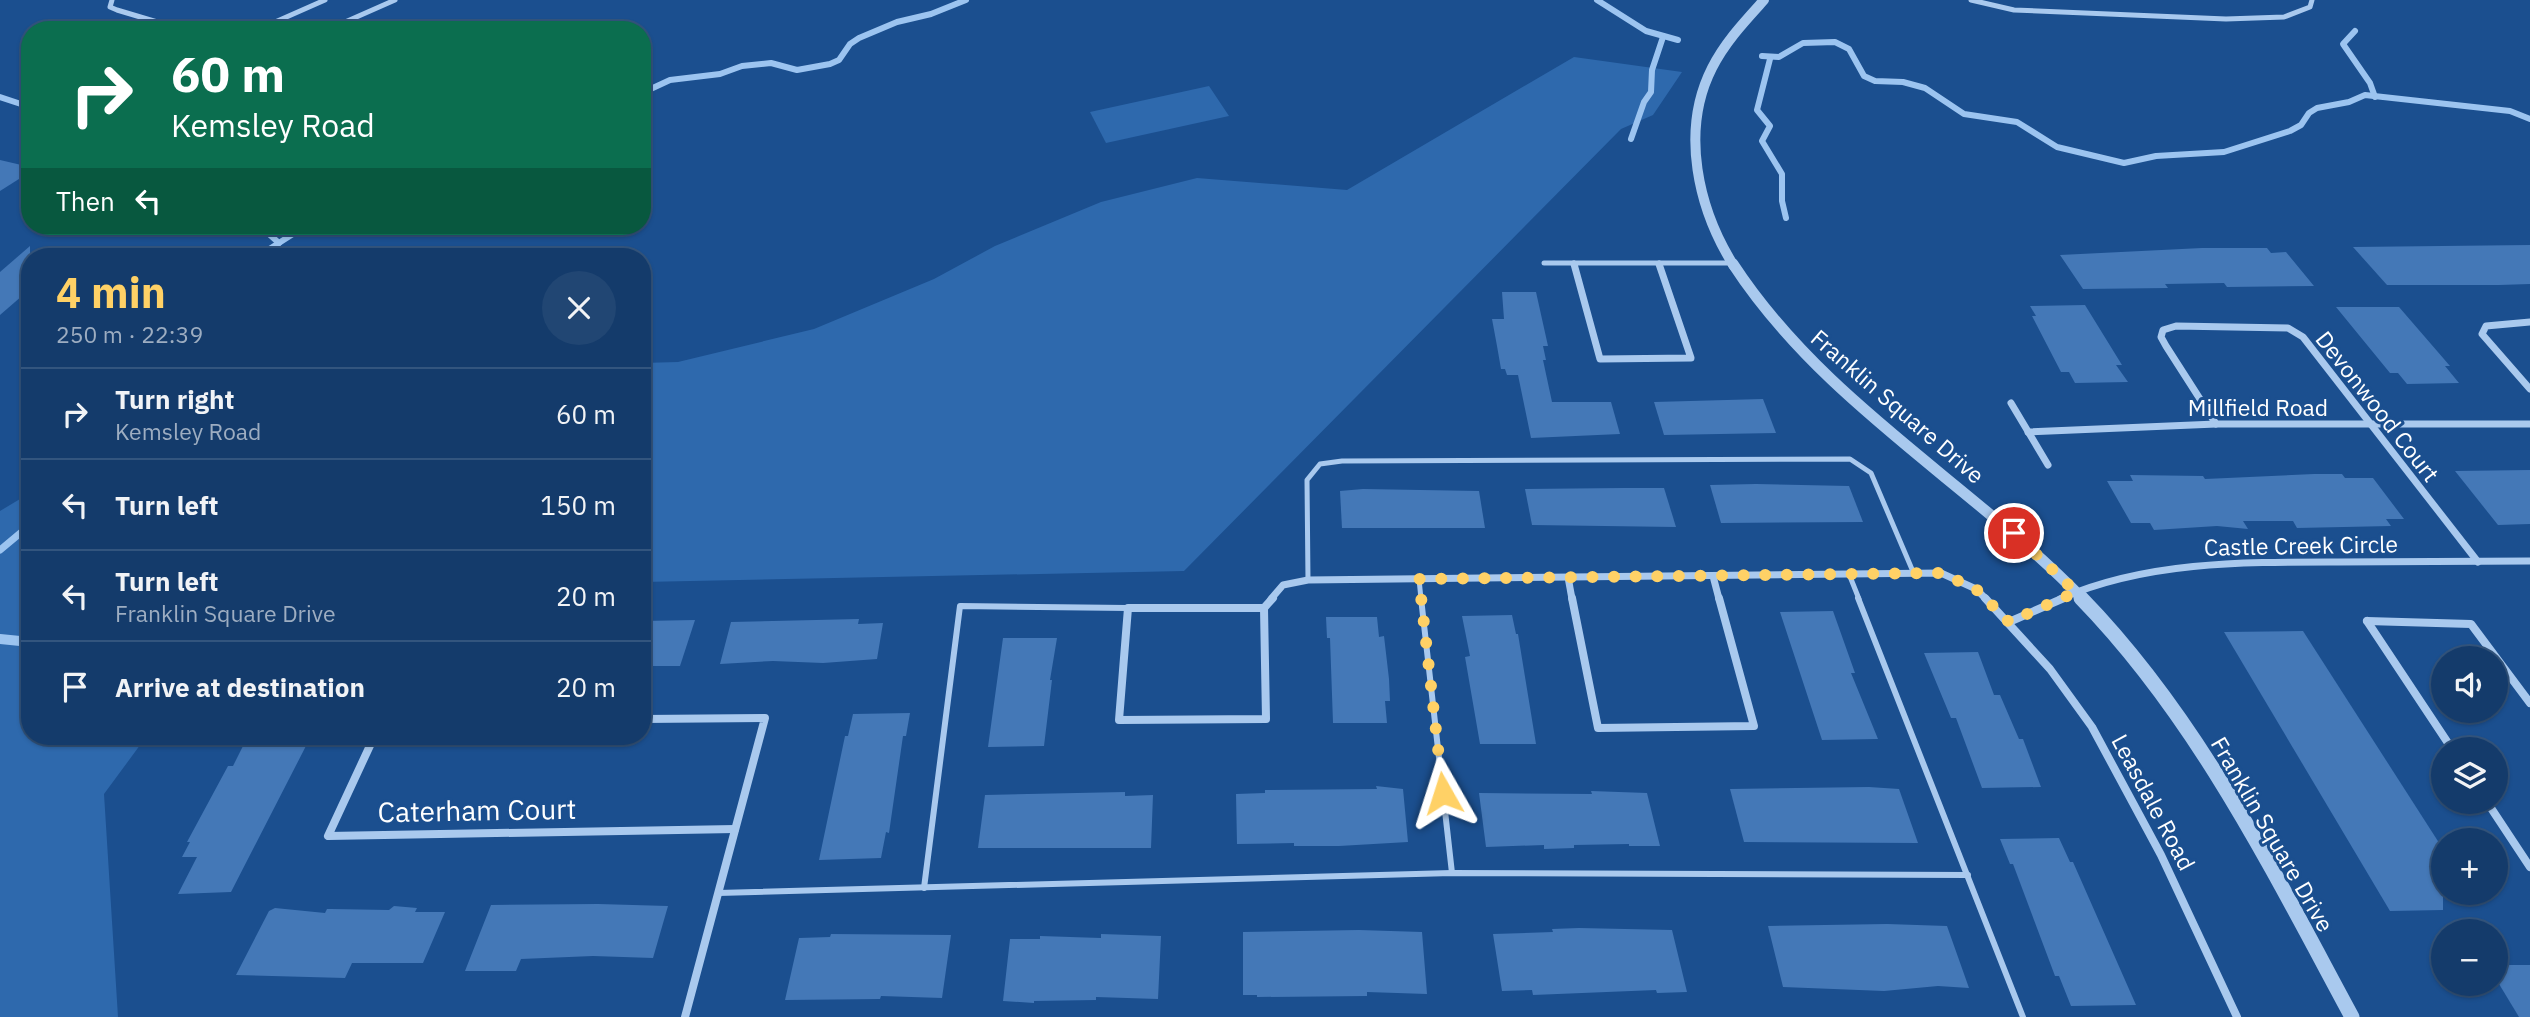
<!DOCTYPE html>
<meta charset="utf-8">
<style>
body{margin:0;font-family:"IBM Plex Sans",sans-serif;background:#214673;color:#f1f3f6;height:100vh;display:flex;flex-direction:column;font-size:26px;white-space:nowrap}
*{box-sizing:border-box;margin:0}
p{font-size:23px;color:#9dadc1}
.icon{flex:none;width:38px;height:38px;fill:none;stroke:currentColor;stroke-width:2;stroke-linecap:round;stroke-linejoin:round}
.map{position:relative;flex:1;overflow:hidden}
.sheet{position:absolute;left:21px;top:248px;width:630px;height:497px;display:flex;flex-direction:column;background:#143b6b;border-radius:28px;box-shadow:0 2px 5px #0004,0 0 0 2px #33557e}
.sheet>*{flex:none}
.hud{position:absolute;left:21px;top:21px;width:630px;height:214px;border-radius:28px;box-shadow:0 2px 5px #0004,0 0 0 2px #33557e;background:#0b6e4f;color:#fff;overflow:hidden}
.fabs{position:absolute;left:2431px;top:646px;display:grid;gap:14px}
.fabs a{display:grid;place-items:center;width:77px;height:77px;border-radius:50%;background:#143b6b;box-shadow:0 2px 5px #0004,0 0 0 2px #33557e;font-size:35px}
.pin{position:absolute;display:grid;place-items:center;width:60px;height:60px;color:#fff;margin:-30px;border:4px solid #fff;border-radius:50%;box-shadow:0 2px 7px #0007}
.me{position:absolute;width:77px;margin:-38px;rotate:354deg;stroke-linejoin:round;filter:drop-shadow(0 0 5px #0008)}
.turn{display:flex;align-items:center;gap:24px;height:147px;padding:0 35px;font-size:32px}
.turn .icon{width:91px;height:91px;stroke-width:2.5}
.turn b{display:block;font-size:49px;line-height:60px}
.then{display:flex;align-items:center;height:66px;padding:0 35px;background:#0003;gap:14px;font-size:26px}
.round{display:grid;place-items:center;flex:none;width:74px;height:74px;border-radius:37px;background:#214673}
.headline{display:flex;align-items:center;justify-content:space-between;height:119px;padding:0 35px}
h1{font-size:42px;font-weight:700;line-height:52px;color:#ffd166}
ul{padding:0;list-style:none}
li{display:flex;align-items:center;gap:21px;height:91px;padding:0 35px;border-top:2px solid #33557e}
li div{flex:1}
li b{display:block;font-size:26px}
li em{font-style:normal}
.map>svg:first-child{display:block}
.green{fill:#2e69ad}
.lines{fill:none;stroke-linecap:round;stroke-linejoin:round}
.stream-far2{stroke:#9cc4f0;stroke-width:6}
.stream-far1{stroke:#9cc4f0;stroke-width:7}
.stream{stroke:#9cc4f0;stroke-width:10}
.building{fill:#4478b7}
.service-far1{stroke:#a9c9ee;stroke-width:5}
.service{stroke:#a9c9ee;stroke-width:6}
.minor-far2{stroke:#a9c9ee;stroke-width:5}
.minor-far1{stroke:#a9c9ee;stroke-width:7}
.minor{stroke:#a9c9ee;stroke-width:8}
.tertiary-far2{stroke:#a9c9ee;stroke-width:10}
.tertiary-far1{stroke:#a9c9ee;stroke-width:11}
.tertiary{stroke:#a9c9ee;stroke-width:15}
.route{stroke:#ffd166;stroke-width:12;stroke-dasharray:0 21.6}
.labels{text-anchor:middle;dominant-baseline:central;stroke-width:6;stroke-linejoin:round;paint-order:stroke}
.street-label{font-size:23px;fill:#fff;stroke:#1b4f8f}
.near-street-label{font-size:28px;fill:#fff;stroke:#1b4f8f}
</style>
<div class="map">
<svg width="2530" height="1017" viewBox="0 0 2530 1017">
<rect width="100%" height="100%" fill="#1b4f8f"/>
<g class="green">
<polygon points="1574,57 1682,72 1653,115 1621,129 1184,571 642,582 642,363 678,362 814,329 934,279 995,246 1101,202 1197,178 1347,190"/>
<polygon points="1209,86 1229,116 1106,143 1090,112"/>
<polygon points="30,493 30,737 146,737 104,794 118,1017 0,1017 0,511"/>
</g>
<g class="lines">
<g class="stream-far2">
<polyline points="1597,0 1646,31 1678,40"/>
<polyline points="2355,31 2343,44 2370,83 2375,97"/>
<polyline points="1762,56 1779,57 1803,43 1835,42 1849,49 1864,76 1875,81 1903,82 1925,88 1964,114 2017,122 2057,147 2124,163 2156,156 2224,152 2290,131 2301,125 2309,113 2317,108 2349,102 2365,95 2510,111 2530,119"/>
<polyline points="1770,59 1757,110 1770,126 1762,141 1782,174 1782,201 1786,218"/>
<polyline points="642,93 670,80 720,74 742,66 771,63 797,70 830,64 839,60 850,44 859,38 897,22 931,14 966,0"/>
<polyline points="0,97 30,107"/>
<polyline points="1631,139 1644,102 1651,92 1652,70 1663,37"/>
<polyline points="260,226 279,243"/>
<polyline points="333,226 364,226"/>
<polyline points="257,257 296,232 320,226"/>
</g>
<polyline class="stream-far1" points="0,550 30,525"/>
<polyline class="stream" points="0,639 30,642"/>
</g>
<g class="building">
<polygon points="0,160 30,167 30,172 0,191"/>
<polygon points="2530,245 2530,284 2499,285 2387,285 2353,247"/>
<polygon points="30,246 30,289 0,315 0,272"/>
<polygon points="2202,248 2267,248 2271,253 2286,252 2314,286 2227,287 2224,283 2165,284 2168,288 2083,289 2060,255"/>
<polygon points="1502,292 1536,292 1548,346 1543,346 1546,360 1543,360 1552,402 1611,402 1620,434 1531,438 1518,375 1507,375 1505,369 1501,369 1497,346 1492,319 1504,319"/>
<polygon points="2085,305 2122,365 2116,365 2128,382 2075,383 2069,372 2061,372 2032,316 2036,316 2030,306"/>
<polygon points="2336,307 2399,307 2450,366 2445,366 2459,383 2407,384 2398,373 2390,373"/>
<polygon points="1763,399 1776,433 1664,435 1654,402"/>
<polygon points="2530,470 2530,524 2498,525 2455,471"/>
<polygon points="2314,474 2342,474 2345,478 2373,478 2404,519 2386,519 2391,526 2297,528 2293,521 2243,521 2248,529 2217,526 2154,530 2150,523 2131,523 2107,481 2133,481 2130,475 2203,476 2205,479"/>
<polygon points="1756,484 1849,486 1863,522 1721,523 1710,485"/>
<polygon points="1623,488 1664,488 1676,527 1532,525 1525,489"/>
<polygon points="1363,489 1479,491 1485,528 1342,528 1340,491"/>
<polygon points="1833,611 1855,673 1851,673 1878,739 1822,740 1780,612"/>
<polygon points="1512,615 1516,634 1518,634 1536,744 1480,744 1465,657 1470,656 1462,616"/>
<polygon points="1326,617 1377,617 1379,637 1384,636 1389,679 1390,701 1385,701 1387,723 1333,723 1330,638 1327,638"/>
<polygon points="859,619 858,624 883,623 877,659 823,663 773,661 720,664 731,622"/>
<polygon points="695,620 680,666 642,666 642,621"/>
<polygon points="2303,631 2443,849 2443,910 2390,911 2224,632"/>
<polygon points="1003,638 1057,638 1050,680 1052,680 1044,746 988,747"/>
<polygon points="1978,652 1994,695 2000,695 2019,739 2023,739 2041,787 1982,788 1956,718 1951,718 1924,653"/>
<polygon points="910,713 906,736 903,736 889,833 886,832 881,858 819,860 845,736 848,736 853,714"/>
<polygon points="308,742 231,892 178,894 197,857 182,857 190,842 187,842 228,766 233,766 244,744"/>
<polygon points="1376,786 1403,789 1408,842 1339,846 1294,846 1294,843 1237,844 1236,794 1265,793 1265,790 1377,789"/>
<polygon points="1869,787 1899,789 1918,843 1744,842 1730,789"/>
<polygon points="1591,791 1647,793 1660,846 1629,846 1629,844 1574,845 1574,848 1544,849 1544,845 1486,847 1479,793 1592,794"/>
<polygon points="1125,792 1125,796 1153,795 1151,848 978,848 985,795"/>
<polygon points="2059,838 2070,862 2073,862 2136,1005 2071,1006 2059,976 2055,976 2013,864 2010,864 2000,839"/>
<polygon points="598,904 668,906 653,958 593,956 521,959 516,971 465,971 491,905"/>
<polygon points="394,906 417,908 415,912 445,912 423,963 352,963 345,978 236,975 269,911 275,908 325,913 327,909 331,909 389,910"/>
<polygon points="1887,924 1947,926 1969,988 1938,986 1884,991 1783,987 1768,926"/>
<polygon points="1579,928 1672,930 1687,992 1657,993 1656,990 1533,995 1532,990 1502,991 1493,934 1553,932 1552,929"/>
<polygon points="1359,930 1422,932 1427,994 1367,992 1367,996 1257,997 1257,995 1243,995 1243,932"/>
<polygon points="831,934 951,935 942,998 881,996 880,999 785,1000 799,938 830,937"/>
<polygon points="1101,934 1161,936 1158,999 1096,997 1096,1000 1034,1001 1034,1003 1003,1001 1010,939 1040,939 1040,936 1101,938"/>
<polygon points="2496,965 2530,965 2530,1017 2519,1017 2496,979"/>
</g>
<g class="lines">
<g class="service-far1">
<polyline points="1849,574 1859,599"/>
<polyline points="1419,579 1421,599"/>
<polyline points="1308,580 1307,480 1320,464 1342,461 1850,459 1871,473 1914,574"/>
</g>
<g class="service">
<polyline points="1421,598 1452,873"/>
<polyline points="1858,598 2023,1017"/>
<polyline points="924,888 960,606 1128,608"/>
<polyline points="718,893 1452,873 1968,875"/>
</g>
<g class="minor-far2">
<polyline points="112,0 110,7 117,10 184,30"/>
<polyline points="1971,0 2014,10 2226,19 2284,17 2310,7 2312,0"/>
<polyline points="257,30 325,0"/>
<polyline points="327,30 395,0"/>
<polyline points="1544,263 1733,263"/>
<polyline points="1574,263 1575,266"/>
<polyline points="1659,263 1660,266"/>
</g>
<g class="minor-far1">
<polyline points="1574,264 1600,359 1691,358 1659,264"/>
<polyline points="2530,322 2486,326 2482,334 2530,389"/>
<polyline points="2011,403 2048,465"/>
<polyline points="2216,424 2166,346 2161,337 2163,330 2176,326 2288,328 2303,337 2478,562"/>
<polyline points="2028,432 2216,424 2530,424"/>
<polyline points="1713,576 1719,599"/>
<polyline points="1568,577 1572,599"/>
<polyline points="1271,599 1283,585 1308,580 1941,573 1976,589 1986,599"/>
<path d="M2060 599C2146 561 2246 562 2338 562 2402 562 2466 561 2530 561"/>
</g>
<g class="minor">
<polyline points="1572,598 1598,728 1754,726 1719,598"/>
<polyline points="1985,598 2050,669 2092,727 2161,855 2237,1017"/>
<polygon points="1128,608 1264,608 1266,719 1119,720"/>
<polyline points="1264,608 1273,598"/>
<polyline points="2367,621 2471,624 2530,703"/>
<polyline points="2367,621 2452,749"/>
<polyline points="2009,622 2064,598"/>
<polyline points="642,719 765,718 685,1017"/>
<polyline points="374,737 328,836 735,829"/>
<polyline points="2487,802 2530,867"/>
</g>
<path class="tertiary-far2" d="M1734 266C1698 209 1680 131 1712 68 1725 42 1745 21 1764 0"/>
<path class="tertiary-far1" d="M1733 264C1823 402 1970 483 2083 599"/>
<path class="tertiary" d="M2081 598C2198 718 2273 871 2352 1017"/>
</g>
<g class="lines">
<polyline class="route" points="1443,793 1419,579 1941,573 1976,589 2009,622 2076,592 2014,533"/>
</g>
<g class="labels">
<g class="street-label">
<text transform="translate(1898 406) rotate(41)">Franklin Square Drive</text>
<text transform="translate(2378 406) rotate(52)">Devonwood Court</text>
<text x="2258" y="407">Millfield Road</text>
<text transform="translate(2301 545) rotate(-1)">Castle Creek Circle</text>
<text transform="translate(2154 802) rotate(62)">Leasdale Road</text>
<text transform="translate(2273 834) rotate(60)">Franklin Square Drive</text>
</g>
<g class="near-street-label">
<text transform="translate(477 810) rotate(-1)">Caterham Court</text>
</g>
</g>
</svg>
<div class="fabs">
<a><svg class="icon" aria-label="sound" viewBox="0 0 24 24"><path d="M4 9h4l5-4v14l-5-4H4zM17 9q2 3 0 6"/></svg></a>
<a><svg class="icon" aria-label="layers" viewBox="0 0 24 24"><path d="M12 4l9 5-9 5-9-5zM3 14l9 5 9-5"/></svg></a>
<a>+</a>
<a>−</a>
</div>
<div class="pin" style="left:2014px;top:533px;background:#d93025"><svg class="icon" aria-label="arrive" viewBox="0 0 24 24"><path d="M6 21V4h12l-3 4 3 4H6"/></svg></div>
<svg class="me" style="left:1443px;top:793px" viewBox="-20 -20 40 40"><path d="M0-17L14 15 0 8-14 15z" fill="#ffd166" stroke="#fff" stroke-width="4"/></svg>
<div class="hud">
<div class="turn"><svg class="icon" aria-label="right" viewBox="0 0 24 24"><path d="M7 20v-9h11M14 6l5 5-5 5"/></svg><div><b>60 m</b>Kemsley Road</div></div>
<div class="then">Then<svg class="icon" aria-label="left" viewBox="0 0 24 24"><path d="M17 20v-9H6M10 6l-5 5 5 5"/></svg></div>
</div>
<section class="sheet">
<div class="headline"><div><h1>4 min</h1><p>250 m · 22:39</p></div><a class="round"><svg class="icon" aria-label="close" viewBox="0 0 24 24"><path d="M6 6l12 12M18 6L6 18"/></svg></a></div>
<ul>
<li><svg class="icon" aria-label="right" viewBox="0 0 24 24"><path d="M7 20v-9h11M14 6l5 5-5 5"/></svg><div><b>Turn right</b><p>Kemsley Road</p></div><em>60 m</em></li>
<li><svg class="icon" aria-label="left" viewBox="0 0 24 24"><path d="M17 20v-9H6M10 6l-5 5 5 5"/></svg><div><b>Turn left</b></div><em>150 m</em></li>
<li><svg class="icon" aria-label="left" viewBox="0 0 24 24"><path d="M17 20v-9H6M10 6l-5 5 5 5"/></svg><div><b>Turn left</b><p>Franklin Square Drive</p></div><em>20 m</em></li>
<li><svg class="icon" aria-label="arrive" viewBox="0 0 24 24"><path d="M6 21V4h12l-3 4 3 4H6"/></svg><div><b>Arrive at destination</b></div><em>20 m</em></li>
</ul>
</section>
</div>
